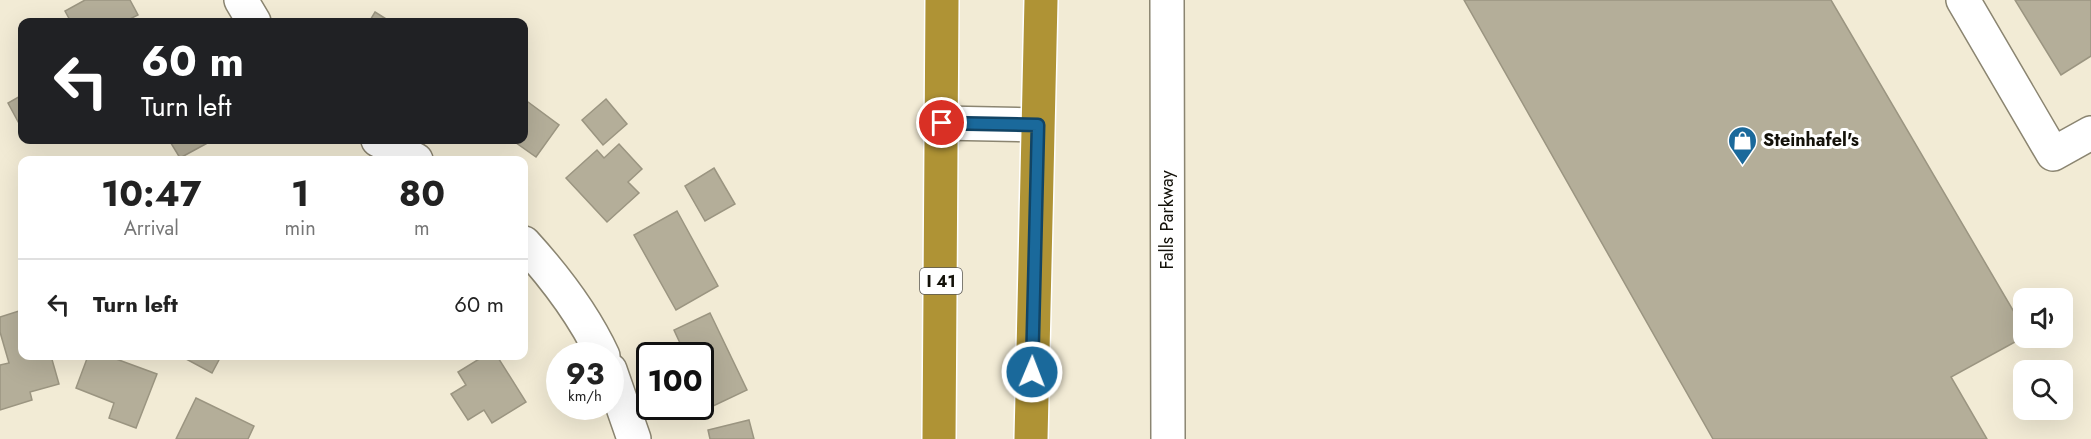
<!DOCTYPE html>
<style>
body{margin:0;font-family:Jost,sans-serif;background:#f6f6f6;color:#222;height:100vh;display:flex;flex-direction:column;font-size:22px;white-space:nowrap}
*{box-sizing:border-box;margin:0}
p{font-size:20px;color:#767676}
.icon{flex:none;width:33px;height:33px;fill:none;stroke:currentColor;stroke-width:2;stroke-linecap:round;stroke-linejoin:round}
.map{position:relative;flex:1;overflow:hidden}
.panel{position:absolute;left:18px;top:156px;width:510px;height:204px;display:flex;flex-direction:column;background:#fff;border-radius:12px;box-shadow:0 6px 24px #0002}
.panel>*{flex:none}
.hud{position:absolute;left:18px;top:18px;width:510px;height:126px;border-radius:12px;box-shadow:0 6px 24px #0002;background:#202124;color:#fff;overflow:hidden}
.tools{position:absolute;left:2013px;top:288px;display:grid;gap:12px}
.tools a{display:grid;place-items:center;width:60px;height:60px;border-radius:12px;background:#fff;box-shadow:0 6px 24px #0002;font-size:30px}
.speed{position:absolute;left:546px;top:342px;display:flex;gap:12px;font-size:30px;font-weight:700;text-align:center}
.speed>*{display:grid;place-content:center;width:78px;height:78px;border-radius:50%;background:#fff;box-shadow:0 6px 24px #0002;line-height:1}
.speed small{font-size:15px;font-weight:400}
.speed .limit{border:3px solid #111;border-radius:9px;background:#fff;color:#111}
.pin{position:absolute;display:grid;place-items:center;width:51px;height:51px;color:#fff;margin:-26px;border:3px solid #fff;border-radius:50%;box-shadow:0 2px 6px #0007}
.me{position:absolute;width:66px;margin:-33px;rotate:1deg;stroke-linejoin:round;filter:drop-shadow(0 0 4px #0008)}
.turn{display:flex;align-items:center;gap:21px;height:126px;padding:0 24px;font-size:27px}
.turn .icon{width:78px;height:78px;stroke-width:2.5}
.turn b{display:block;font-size:42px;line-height:51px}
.eta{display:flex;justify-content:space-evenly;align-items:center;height:102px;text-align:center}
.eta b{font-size:36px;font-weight:700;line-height:42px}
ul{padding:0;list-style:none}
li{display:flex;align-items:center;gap:18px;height:90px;padding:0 24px;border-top:2px solid #e0e0e0}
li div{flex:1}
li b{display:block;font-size:22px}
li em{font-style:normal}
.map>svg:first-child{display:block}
.building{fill:#b4ae99;stroke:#9b9581;stroke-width:1.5}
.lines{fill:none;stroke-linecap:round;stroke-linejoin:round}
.minor-casing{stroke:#8b8571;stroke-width:36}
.highway-casing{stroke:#fff;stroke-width:36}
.minor{stroke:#fff;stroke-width:33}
.highway{stroke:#af9335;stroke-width:33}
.route-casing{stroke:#114465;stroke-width:15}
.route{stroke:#1a699b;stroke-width:10}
.labels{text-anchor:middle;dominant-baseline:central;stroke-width:6;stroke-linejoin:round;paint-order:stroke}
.shield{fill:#fff;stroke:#5a5853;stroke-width:1.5}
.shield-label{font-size:16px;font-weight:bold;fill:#131109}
.poi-label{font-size:18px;font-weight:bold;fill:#131109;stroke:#fff;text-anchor:start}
.street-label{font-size:18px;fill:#131109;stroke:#fff}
</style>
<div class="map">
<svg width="2091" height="439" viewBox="0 0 2091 439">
<rect width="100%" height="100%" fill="#f2ebd5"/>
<g class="building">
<polygon points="85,0 130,0 138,15 124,22 71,22 65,11"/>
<polygon points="1831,0 2024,329 2024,337 1951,377 1987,439 1713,439 1464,0"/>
<polygon points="2015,0 2091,0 2091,56 2061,75"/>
<polygon points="375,12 391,22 369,22"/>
<polygon points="22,95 22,129 8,103"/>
<polygon points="524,99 559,125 536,157 512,140 524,140"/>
<polygon points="606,99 627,124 603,145 582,120"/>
<polygon points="169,140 213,140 180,158"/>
<polygon points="619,144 642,169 628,182 639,193 607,222 566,178 597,150 604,158"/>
<polygon points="714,168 735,204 705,221 685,186"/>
<polygon points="677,211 718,286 676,310 634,235"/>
<polygon points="22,310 22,356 51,356 59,384 30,392 32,400 0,410 0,365 9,363 0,332 0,317"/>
<polygon points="710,313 747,390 711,407 700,385 700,356 686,356 674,330"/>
<polygon points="88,356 108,356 157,374 136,428 109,418 114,403 76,388"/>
<polygon points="188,356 221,356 212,373 186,359"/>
<polygon points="484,356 497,356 526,402 492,423 484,410 468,420 451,394 466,385 458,372"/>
<polygon points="196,398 254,426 248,439 176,439"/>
<polygon points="749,420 754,439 710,439 708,430"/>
</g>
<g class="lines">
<defs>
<g id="minor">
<polyline points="241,0 254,22"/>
<polyline points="1167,0 1168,439"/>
<polyline points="1963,0 2053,154 2091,133"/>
<polyline points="942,123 1038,125"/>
<polyline points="378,140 416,160"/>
<path d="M524 243C555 277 583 313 603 356"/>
<polyline points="610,370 634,439"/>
</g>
<g id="highway">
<polyline points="939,439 942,0"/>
<polyline points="1031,439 1041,0"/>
</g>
</defs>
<use href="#minor" class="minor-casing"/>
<use href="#highway" class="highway-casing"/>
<use href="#minor" class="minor"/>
<use href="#highway" class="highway"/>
</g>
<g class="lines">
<defs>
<polyline id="route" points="942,123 1038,125 1032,372"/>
</defs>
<use href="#route" class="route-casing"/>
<use href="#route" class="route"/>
</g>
<defs>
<symbol id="shop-pin" viewBox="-11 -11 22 30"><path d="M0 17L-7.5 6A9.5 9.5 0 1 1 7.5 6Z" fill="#1a699b" stroke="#fff"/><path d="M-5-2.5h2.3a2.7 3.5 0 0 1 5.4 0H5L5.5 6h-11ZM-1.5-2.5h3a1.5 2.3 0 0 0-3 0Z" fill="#fff"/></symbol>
</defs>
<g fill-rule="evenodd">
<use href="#shop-pin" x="1726" y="124" width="33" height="45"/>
</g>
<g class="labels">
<rect class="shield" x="920" y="268" width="42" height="26" rx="4.5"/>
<g class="shield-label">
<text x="941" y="281">I 41</text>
</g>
<g class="poi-label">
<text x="1763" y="140">Steinhafel's</text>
</g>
<g class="street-label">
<text transform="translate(1167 220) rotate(-90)">Falls Parkway</text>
</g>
</g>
</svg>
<div class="tools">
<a><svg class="icon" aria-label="sound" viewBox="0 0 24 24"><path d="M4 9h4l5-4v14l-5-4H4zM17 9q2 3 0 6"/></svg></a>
<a><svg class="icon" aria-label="search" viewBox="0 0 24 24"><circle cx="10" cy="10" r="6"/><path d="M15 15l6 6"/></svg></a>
</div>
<div class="speed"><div>93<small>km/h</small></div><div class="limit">100</div></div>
<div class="pin" style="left:942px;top:123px;background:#d93025"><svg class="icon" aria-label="arrive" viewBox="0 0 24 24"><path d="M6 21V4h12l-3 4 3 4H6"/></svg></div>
<svg class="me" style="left:1032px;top:372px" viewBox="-20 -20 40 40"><circle r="17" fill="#1a699b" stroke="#fff" stroke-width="3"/><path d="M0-11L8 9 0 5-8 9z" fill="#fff"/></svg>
<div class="hud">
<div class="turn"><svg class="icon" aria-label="left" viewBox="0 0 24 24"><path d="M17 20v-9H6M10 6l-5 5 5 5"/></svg><div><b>60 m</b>Turn left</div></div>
</div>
<section class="panel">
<div class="eta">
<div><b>10:47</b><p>Arrival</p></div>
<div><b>1</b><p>min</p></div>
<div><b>80</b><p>m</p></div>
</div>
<ul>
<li><svg class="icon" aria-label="left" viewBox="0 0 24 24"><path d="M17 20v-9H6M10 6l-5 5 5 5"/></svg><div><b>Turn left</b></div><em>60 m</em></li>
</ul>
</section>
</div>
